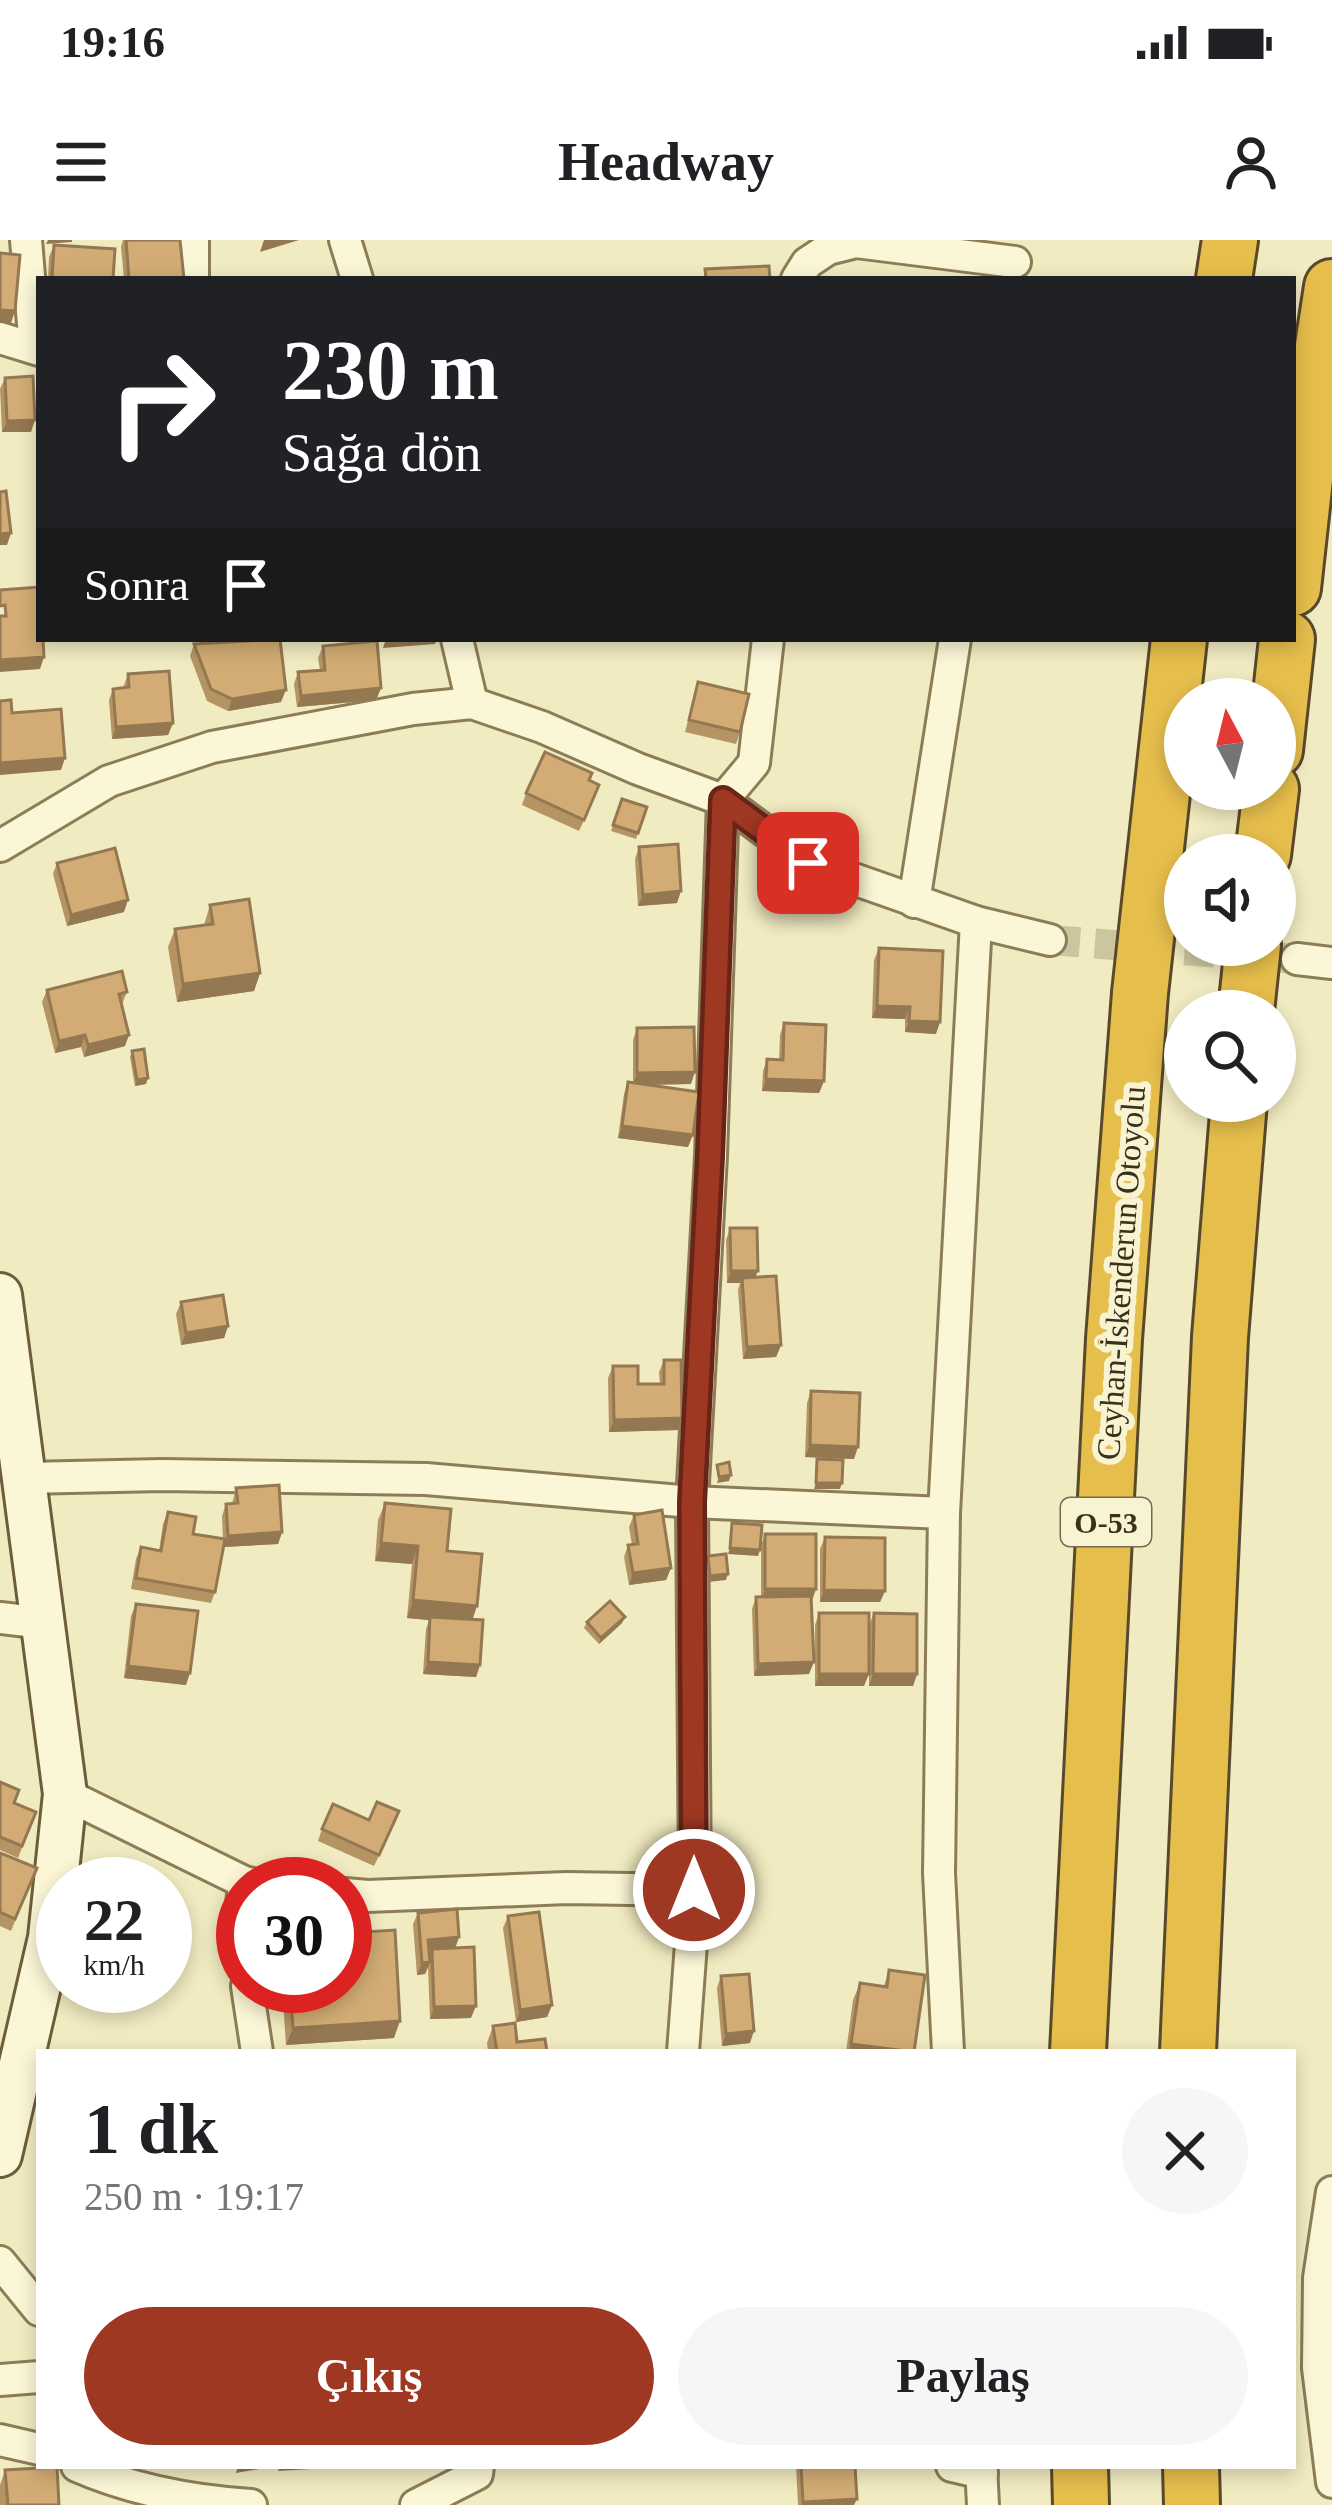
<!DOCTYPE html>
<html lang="tr">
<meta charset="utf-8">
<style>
body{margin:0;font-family:Georgia,serif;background:#f6f6f6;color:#202124;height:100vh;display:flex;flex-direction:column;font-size:45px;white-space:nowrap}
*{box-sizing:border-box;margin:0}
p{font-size:39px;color:#757577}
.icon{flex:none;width:66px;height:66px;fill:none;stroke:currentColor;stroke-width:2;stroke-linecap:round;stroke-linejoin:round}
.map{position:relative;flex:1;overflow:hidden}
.drawer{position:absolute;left:36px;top:1809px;width:1260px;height:420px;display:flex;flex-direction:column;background:#fff;border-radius:0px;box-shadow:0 6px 18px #0003}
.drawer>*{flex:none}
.banner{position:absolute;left:36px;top:36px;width:1260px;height:366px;border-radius:0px;box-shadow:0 6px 18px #0003;background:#202124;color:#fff;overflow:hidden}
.needle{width:78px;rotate:353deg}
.controls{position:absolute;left:1164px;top:438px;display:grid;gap:24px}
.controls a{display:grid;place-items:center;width:132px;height:132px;border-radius:50%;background:#fff;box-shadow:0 6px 18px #0003;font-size:60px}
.speed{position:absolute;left:36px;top:1617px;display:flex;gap:24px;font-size:60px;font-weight:700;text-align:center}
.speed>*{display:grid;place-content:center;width:156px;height:156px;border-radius:50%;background:#fff;box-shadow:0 6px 18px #0003;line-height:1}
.speed small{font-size:30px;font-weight:400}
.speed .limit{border:18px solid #d22;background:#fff;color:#111}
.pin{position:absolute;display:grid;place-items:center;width:102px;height:102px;color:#fff;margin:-51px;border-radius:24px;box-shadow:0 6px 18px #0006}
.me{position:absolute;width:132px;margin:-66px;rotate:0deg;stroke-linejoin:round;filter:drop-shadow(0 0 9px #0008)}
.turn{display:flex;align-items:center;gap:42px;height:252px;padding:0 48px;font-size:54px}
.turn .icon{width:156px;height:156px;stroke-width:2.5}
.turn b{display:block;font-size:84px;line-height:102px}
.then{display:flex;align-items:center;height:114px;padding:0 48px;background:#0003;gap:24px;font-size:45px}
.round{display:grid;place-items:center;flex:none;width:126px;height:126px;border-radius:63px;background:#f6f6f6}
.headline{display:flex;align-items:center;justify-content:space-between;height:204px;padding:0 48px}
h1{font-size:72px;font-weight:800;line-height:90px}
.action{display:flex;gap:24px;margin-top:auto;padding:24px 48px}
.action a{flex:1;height:138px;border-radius:72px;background:#9f3823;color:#fff;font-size:48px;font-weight:800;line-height:138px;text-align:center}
.action a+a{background:#f6f6f6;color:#202124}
.status{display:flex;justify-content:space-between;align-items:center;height:84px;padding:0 60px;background:#fff;direction:ltr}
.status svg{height:33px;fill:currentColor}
header{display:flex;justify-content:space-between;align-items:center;height:156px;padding:0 48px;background:#fff;font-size:54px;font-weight:800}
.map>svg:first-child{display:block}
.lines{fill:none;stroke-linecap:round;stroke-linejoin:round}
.street-tunnel{stroke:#ccc6a0;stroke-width:30;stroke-dasharray:30 15;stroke-linecap:butt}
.street-casing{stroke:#8c7d57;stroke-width:36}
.secondary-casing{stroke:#6d5d3a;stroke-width:48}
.highway-casing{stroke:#59492c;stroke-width:60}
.street{stroke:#fbf6d5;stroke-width:30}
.secondary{stroke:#fbf6d5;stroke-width:42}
.highway{stroke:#e6be4c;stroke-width:54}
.wall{fill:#b59464}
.shaded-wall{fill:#937851}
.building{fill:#d2ac74;stroke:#937851;stroke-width:3}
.route-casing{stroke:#672417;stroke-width:30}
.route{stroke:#9f3823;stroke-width:21}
.labels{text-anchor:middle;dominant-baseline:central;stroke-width:12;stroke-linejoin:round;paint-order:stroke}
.shield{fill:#f8f4d1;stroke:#736b52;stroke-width:3}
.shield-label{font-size:30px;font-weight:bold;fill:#3a301c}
.street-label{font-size:33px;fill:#3a301c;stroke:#f8f4d1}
</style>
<div class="status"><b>19:16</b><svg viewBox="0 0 49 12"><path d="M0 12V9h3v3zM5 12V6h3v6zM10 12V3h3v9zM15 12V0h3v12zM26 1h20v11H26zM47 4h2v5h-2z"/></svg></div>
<header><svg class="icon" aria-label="menu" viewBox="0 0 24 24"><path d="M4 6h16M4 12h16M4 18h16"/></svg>Headway<svg class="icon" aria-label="person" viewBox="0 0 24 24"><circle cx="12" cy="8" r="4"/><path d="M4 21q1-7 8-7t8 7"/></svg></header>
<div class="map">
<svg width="1332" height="2265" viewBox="0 0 1332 2265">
<rect width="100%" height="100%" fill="#f1ebc1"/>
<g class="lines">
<polyline class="street-tunnel" points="1050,700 1297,719"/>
<defs>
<g id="street">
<polyline points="26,0 35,108"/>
<polyline points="193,0 193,39"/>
<polyline points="345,0 357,39"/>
<polyline points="797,39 807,23 828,9 856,2 1015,22"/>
<polyline points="0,98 39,110"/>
<polyline points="457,399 472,463"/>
<polyline points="0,606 109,541 212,507 413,469 472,463 542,487 638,529 723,560 808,623 976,682 1050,700"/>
<polyline points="914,662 955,399"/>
<polyline points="1297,719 1332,723"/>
<polyline points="25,1238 162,1235 426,1239 692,1262 944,1273"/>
<polyline points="0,1378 44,1383"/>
<polyline points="65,1554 244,1642 253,1644"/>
<polyline points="243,1654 239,1700 243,1723"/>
<polyline points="345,1654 368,1656 567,1648 695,1650"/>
<polyline points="247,1746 257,1812"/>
<polyline points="683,1812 695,1650 692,1262 711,916 723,560 754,523 768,399"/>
<polyline points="948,1812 939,1633 944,1273 976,682"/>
<polyline points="1332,1952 1319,2038 1318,2128 1332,2242"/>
<polyline points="0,2022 39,2070"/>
<polyline points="0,2140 39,2137"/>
<polyline points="0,2200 39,2209"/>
<path d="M77 2226C132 2250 191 2261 251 2265"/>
<polyline points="952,2226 982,2233"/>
<polyline points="981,2226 983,2265"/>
<polyline points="416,2265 477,2234 478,2226"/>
</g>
<polyline id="secondary" points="0,1055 65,1554 50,1698 0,1915"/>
<g id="highway">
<polyline points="1224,39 1230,0"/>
<polyline points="1293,348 1311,184 1332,47"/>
<polyline points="1275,510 1287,399"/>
<polyline points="1263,615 1271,549"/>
<polyline points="1246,771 1253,705"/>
<polyline points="1078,1812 1114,1099 1140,753 1179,399"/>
<polyline points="1188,1812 1220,1097 1239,861"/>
<polyline points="1080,2226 1081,2265"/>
<polyline points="1191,2226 1192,2265"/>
</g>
</defs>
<use href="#street" class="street-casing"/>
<use href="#secondary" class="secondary-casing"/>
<use href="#highway" class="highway-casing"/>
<use href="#street" class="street"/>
<use href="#secondary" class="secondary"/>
<use href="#highway" class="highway"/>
</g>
<g class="wall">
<polygon points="123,0 180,0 184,39 124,39 121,7"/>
<polygon points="54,5 113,39 48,39 49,17"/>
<polygon points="5,138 31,192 2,192 0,149"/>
<polygon points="194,404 281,462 228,471 207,461 190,416"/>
<polygon points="323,406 381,448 376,460 297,467 294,444 298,432 320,430 318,418"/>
<polygon points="128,434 173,483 168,495 112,499 109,460 113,449 123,448"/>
<polygon points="698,442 740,492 736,504 685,492"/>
<polygon points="526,553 595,557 579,591 522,565"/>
<polygon points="622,559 647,567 636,599 611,591"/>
<polygon points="639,607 677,663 638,666 635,619"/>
<polygon points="57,623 124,672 67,686 53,634"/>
<polygon points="210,665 260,733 254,751 177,762 168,707 175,689 204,685"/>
<polygon points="879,708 936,794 905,792 905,779 872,778 874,720"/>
<polygon points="47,750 127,752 122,764 125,806 84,817 81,807 55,813 42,762"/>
<polygon points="784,783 824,841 819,853 762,851 763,831 767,819 779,820 780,795"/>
<polygon points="637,788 691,844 644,845 688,907 618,898 624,854 628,842 633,843 633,800"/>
<polygon points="132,811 146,844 135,846 130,817"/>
<polygon points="730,988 755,1037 781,1105 776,1117 743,1119 738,1050 740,1043 727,1043 726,1000"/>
<polygon points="181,1062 228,1086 224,1098 181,1105 176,1074"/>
<polygon points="664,1120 682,1178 678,1190 609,1192 608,1138 613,1126 638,1144 660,1144 659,1132"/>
<polygon points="811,1151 854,1219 805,1217 807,1163"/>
<polygon points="236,1248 282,1292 278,1304 224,1307 224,1304 215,1352 211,1363 131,1349 136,1319 141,1307 159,1311 163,1284 168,1272 193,1294 223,1299 222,1276 226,1264 232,1264"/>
<polygon points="385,1263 447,1311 472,1380 480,1425 476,1437 423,1434 426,1389 429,1380 407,1378 412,1324 375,1321 378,1280"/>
<polygon points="634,1275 671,1328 666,1340 629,1345 624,1317 628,1305 632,1305 629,1287"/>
<polygon points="765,1294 812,1361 809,1434 754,1436 752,1369 756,1357 761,1357 761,1306"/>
<polygon points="825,1297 885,1351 880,1362 820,1362 820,1309"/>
<polygon points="136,1364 186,1445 124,1438 131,1376"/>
<polygon points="819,1373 864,1446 815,1446 815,1385"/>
<polygon points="874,1373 917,1434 913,1446 869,1446 869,1385"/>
<polygon points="587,1382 622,1383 599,1404 584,1388"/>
<polygon points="0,1542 14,1563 36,1572 18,1618 0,1610"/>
<polygon points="369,1580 395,1583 374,1626 318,1601 322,1589"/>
<polygon points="0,1613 37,1628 11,1691 0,1686"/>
<polygon points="418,1673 455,1708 471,1778 430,1779 428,1727 425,1734 417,1735 413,1684"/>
<polygon points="508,1676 552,1765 547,1777 516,1782 503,1688"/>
<polygon points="365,1692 394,1798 286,1805 282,1746 345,1746"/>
<polygon points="889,1730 914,1812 846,1812 853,1760 860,1743 884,1746"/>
<polygon points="721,1736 750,1803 722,1806 717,1748"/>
<polygon points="493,1786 517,1802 547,1812 488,1812 487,1803"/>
<polygon points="796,2226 855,2226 854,2265 798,2265"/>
<polygon points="5,2230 59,2265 0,2265 0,2245"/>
</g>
<g class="shaded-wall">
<polygon points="48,0 72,0 72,2 46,4"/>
<polygon points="264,0 299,0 260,12"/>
<polygon points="0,70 15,71 11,83 0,82"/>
<polygon points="35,180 31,192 2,192 7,181"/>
<polygon points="11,293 7,305 0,305 0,294"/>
<polygon points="386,399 437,399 435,404 383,408"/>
<polygon points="44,417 40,429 0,432 0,420"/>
<polygon points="381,448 376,460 297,467 301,456"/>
<polygon points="286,450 281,462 228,471 232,459"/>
<polygon points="173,483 168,495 112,499 116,487"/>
<polygon points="65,518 61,530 0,535 0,523"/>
<polygon points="681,651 677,663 638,666 643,655"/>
<polygon points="128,660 124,672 67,686 71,675"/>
<polygon points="260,733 254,751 177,762 183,744"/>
<polygon points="877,766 910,767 905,779 872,778"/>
<polygon points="909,781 940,782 936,794 905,792"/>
<polygon points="85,795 81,807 55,813 59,801"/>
<polygon points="129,795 125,806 84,817 88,805"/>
<polygon points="695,832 691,844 633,845 637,833"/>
<polygon points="148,838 146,844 135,846 137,840"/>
<polygon points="766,839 824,841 819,853 762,851"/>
<polygon points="622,886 693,895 688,907 618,898"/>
<polygon points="731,1031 758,1031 753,1043 742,1038 740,1043 727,1043"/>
<polygon points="228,1086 224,1098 181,1105 186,1093"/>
<polygon points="781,1105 776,1117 743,1119 747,1107"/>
<polygon points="682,1178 678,1190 609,1192 614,1180"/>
<polygon points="810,1205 858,1207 854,1219 805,1217"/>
<polygon points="731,1235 729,1241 717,1243 719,1237"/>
<polygon points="816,1243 842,1243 840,1249 814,1249"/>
<polygon points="282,1292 278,1304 224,1307 228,1296"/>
<polygon points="381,1303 418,1306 412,1324 375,1321"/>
<polygon points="730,1308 760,1310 758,1316 728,1314"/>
<polygon points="671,1328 666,1340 629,1345 633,1333"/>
<polygon points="728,1334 726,1340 708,1342 710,1336"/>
<polygon points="765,1349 816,1349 812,1361 761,1361"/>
<polygon points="824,1350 885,1351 880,1362 820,1362"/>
<polygon points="413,1360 477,1366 471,1384 407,1378"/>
<polygon points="625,1377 622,1383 599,1404 601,1398"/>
<polygon points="428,1422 480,1425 476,1437 423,1434"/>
<polygon points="814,1422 809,1434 754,1436 758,1424"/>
<polygon points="128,1426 190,1433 186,1445 124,1438"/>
<polygon points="819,1434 869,1434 864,1446 815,1446"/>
<polygon points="873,1434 917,1434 913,1446 869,1446"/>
<polygon points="459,1697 455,1709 423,1712 428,1700"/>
<polygon points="430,1722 425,1734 417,1735 422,1723"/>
<polygon points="552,1765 547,1777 516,1782 520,1770"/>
<polygon points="476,1766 471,1778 430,1779 434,1767"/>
<polygon points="400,1781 394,1798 286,1805 293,1788"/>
<polygon points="754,1791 750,1803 722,1806 726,1794"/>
<polygon points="851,1804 910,1812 848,1812"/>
<polygon points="238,2226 266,2226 265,2228 236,2233"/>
<polygon points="280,2226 328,2226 328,2228 278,2231"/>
<polygon points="857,2259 854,2265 801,2265 803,2262"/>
</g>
<g class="building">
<polygon points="126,0 180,0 184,39 129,39"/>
<polygon points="54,5 115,9 113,39 52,39"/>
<polygon points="0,13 20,15 15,71 0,70"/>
<polygon points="769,26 770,39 706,39 705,29"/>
<polygon points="33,136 35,180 7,181 5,138"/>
<polygon points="6,251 11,293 0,294 0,252"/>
<polygon points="39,347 39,399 43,399 44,417 0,420 0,376 6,376 5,365 0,366 0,350"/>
<polygon points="280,399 286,450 232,459 211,449 194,404"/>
<polygon points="377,401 381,448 301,456 298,432 325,430 323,406"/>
<polygon points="169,431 173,483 116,487 113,449 129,447 128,434"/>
<polygon points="698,442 749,454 740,492 689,480"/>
<polygon points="11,460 12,473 61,469 65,518 0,523 0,461"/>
<polygon points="545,512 592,533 589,540 599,545 584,580 526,553"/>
<polygon points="622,559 647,567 638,593 613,585"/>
<polygon points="678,604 681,651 643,655 639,607"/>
<polygon points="115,608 128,660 71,675 57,623"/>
<polygon points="249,659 260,733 183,744 175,689 213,684 210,665"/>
<polygon points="879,708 943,711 940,782 909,781 910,767 877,766"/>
<polygon points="122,731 127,752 119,754 129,795 88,805 85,795 59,801 47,750"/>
<polygon points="784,783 826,785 824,841 766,839 767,819 783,820"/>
<polygon points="694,787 695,832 637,833 637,788"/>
<polygon points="144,809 148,838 137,840 132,811"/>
<polygon points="628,842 699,852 693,895 622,886"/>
<polygon points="730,988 757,988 758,1031 731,1031"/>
<polygon points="776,1036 781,1105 747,1107 742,1038"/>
<polygon points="223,1055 228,1086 186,1093 181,1062"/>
<polygon points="664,1120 681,1120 682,1178 614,1180 613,1126 638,1126 638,1144 664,1144"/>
<polygon points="811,1151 860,1153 858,1207 810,1205"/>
<polygon points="817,1219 843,1220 842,1243 816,1243"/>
<polygon points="729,1222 731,1235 719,1237 717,1225"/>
<polygon points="279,1245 282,1292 228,1296 226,1264 238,1263 236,1248"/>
<polygon points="385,1263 451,1269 447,1311 482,1314 477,1366 413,1360 418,1306 381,1303"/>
<polygon points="662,1270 671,1328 633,1333 628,1305 638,1304 634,1275"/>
<polygon points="168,1272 196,1277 193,1294 225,1299 215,1352 136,1338 141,1307 161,1311"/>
<polygon points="732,1283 762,1285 760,1310 730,1308"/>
<rect x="765" y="1294" width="51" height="55"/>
<polygon points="825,1297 885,1298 885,1351 824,1350"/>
<polygon points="726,1314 728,1334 710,1336 708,1316"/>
<polygon points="811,1356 814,1422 758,1424 756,1357"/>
<polygon points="610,1361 625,1377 601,1398 587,1382"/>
<polygon points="136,1364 198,1371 190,1433 128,1426"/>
<rect x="819" y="1373" width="50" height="61"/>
<polygon points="874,1373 917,1374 917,1434 873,1434"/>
<polygon points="430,1377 483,1380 480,1425 428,1422"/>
<polygon points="0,1542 19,1550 14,1563 36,1572 22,1606 0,1597"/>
<polygon points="377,1562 399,1571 379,1615 322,1589 333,1564 369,1580"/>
<polygon points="0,1613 37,1628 15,1679 0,1672"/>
<polygon points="457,1669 459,1697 428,1700 430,1722 422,1723 418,1673"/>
<polygon points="364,1670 365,1692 395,1690 400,1781 293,1788 290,1746 345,1746 345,1671"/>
<polygon points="539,1672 552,1765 520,1770 508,1676"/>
<polygon points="474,1707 476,1766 434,1767 432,1709"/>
<polygon points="889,1730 925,1735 914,1812 851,1804 860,1743 887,1747"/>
<polygon points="749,1734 754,1791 726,1794 721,1736"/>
<polygon points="515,1783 517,1802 545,1799 547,1812 497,1812 493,1786"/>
<polygon points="801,2226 855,2226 857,2259 803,2262"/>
<polygon points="57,2227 59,2265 8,2265 5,2230"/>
</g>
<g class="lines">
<defs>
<polyline id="route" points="694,1650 692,1262 710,916 723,560 808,623"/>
</defs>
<use href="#route" class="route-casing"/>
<use href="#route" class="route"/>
</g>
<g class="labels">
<rect class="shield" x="1061" y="1258" width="90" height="48" rx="9"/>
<g class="shield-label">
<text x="1106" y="1282">O-53</text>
</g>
<g class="street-label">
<text transform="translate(1121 1033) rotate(-86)">Ceyhan-İskenderun Otoyolu</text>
</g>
</g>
</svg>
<div class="controls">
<a><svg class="needle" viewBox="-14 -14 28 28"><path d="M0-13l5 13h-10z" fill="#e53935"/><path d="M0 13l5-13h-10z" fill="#757577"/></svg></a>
<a><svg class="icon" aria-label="sound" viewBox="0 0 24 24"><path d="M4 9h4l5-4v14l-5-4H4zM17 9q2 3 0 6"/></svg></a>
<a><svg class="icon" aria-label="search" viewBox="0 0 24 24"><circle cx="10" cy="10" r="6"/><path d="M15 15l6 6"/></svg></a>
</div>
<div class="speed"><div>22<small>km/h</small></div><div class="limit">30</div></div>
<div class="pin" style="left:808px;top:623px;background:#d93025"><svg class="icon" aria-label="arrive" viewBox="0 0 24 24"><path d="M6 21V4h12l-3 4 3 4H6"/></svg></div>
<svg class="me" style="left:694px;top:1650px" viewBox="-20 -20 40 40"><circle r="17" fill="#9f3823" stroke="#fff" stroke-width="3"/><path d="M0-11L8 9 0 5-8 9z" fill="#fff"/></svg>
<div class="banner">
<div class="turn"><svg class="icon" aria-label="right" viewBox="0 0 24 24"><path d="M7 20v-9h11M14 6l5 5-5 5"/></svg><div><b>230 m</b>Sağa dön</div></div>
<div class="then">Sonra<svg class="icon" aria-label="arrive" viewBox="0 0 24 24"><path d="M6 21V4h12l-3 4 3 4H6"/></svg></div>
</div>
<section class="drawer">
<div class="headline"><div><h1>1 dk</h1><p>250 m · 19:17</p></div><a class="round"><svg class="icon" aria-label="close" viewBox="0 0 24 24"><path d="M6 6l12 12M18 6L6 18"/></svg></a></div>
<div class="action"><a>Çıkış</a><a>Paylaş</a></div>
</section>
</div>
